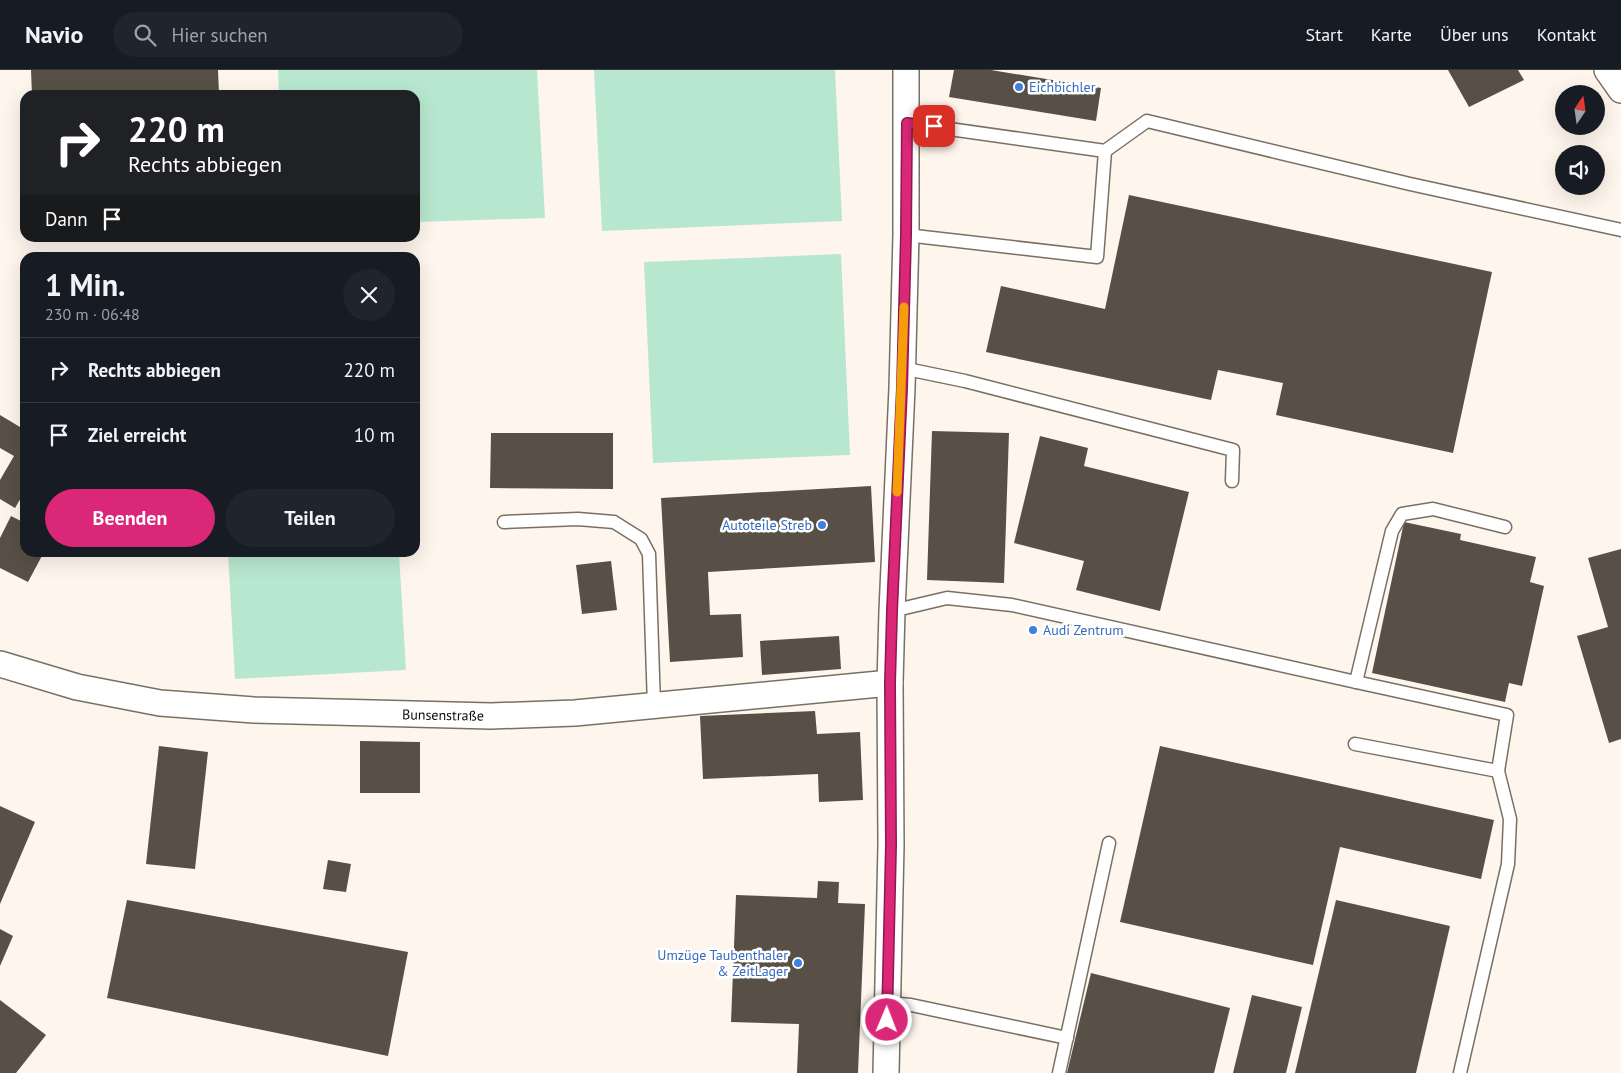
<!DOCTYPE html>
<html lang="de">
<meta charset="utf-8">
<style>
body{margin:0;font-family:"PT Sans",sans-serif;background:#20242c;color:#f1f3f6;height:100vh;display:flex;flex-direction:column;font-size:19px;white-space:nowrap}
*{box-sizing:border-box;margin:0}
p{font-size:16px;color:#9ea1a6}
.icon{flex:none;width:28px;height:28px;fill:none;stroke:currentColor;stroke-width:2;stroke-linecap:round;stroke-linejoin:round}
.map{position:relative;flex:1;overflow:hidden}
.panel{position:absolute;left:20px;top:182px;width:400px;height:305px;display:flex;flex-direction:column;background:#171b24;border-radius:15px;box-shadow:0 5px 20px #0002}
.panel>*{flex:none}
.top-card{position:absolute;left:20px;top:20px;width:400px;height:152px;border-radius:15px;box-shadow:0 5px 20px #0002;background:#202124;color:#fff;overflow:hidden}
.needle{width:32px;rotate:13deg}
.fabs{position:absolute;left:1555px;top:15px;display:grid;gap:10px}
.fabs a{display:grid;place-items:center;width:50px;height:50px;border-radius:50%;background:#171b24;box-shadow:0 5px 20px #0002;font-size:25px}
.pin{position:absolute;display:grid;place-items:center;width:42px;height:42px;color:#fff;margin:-21px;border-radius:10px;box-shadow:0 2px 8px #0006}
.me{position:absolute;width:55px;margin:-28px;rotate:1deg;stroke-linejoin:round;filter:drop-shadow(0 0 4px #0008)}
.turn{display:flex;align-items:center;gap:18px;height:105px;padding:0 25px;font-size:22px}
.turn .icon{width:65px;height:65px;stroke-width:2.5}
.turn b{display:block;font-size:35px;line-height:42px}
.then{display:flex;align-items:center;height:48px;padding:0 25px;background:#0003;gap:10px;font-size:19px}
.round{display:grid;place-items:center;flex:none;width:52px;height:52px;border-radius:26px;background:#20242c}
.overview{display:flex;align-items:center;justify-content:space-between;height:85px;padding:0 25px}
h1{font-size:30px;font-weight:600;line-height:38px}
.action{display:flex;gap:10px;margin-top:auto;padding:10px 25px}
.action a{flex:1;height:58px;border-radius:30px;background:#db2777;color:#fff;font-size:20px;font-weight:600;line-height:58px;text-align:center}
.action a+a{background:#20242c;color:#f1f3f6}
ul{padding:0;list-style:none}
li{display:flex;align-items:center;gap:15px;height:65px;padding:0 25px;border-top:1px solid #363941}
li div{flex:1}
li b{display:block;font-size:19px}
li em{font-style:normal}
header{display:flex;align-items:center;gap:30px;box-sizing:border-box;height:70px;padding:0 25px;background:#171b24;border-bottom:1px solid #363941}
header strong{font-size:24px}
nav{display:flex;gap:28px;margin-inline-start:auto;font-size:18px}
.search{width:350px;height:45px;background:#20242c;display:flex;align-items:center;gap:12px;box-sizing:border-box;padding:0 18px;border-radius:28px;color:#9ea1a6;font-size:19px}
.map>svg:first-child{display:block}
.green{fill:#b8e7cf}
.building{fill:#585046}
.lines{fill:none;stroke-linecap:round;stroke-linejoin:round}
.lane-casing{stroke:#787065;stroke-width:15}
.street-casing{stroke:#787065;stroke-width:28}
.lane{stroke:#fff;stroke-width:12}
.street{stroke:#fff;stroke-width:25}
.route-casing{stroke:#8e194d;stroke-width:12}
.route{stroke:#db2777;stroke-width:9}
.slow{stroke:#f59e0b;stroke-width:9}
.shop-dot{fill:#3f7fe0;stroke:#fff;stroke-width:2}
.labels{text-anchor:middle;dominant-baseline:central;stroke-width:5;stroke-linejoin:round;paint-order:stroke}
.shop-label{font-size:14px;fill:#366cbe;stroke:#fff;text-anchor:start}
.street-label{font-size:14px;fill:#0e0b07;stroke:#fff}
</style>
<header>
<strong>Navio</strong>
<div class="search"><svg class="icon" aria-label="search" viewBox="0 0 24 24"><circle cx="10" cy="10" r="6"/><path d="M15 15l6 6"/></svg>Hier suchen</div>
<nav><a>Start</a><a>Karte</a><a>Über uns</a><a>Kontakt</a></nav>
</header>
<div class="map">
<svg width="1621" height="1003" viewBox="0 0 1621 1003">
<rect width="100%" height="100%" fill="#fef6ec"/>
<g class="green">
<polygon points="278,0 537,0 545,148 415,152 415,25 279,25"/>
<polygon points="594,0 835,0 842,151 602,161"/>
<polygon points="841,184 850,385 653,393 644,192"/>
<polygon points="228,483 399,483 406,600 235,609"/>
</g>
<g class="building">
<polygon points="31,0 218,0 219,25 32,25"/>
<polygon points="954,0 991,0 1101,18 1096,51 949,27"/>
<polygon points="1448,0 1518,0 1524,10 1469,37"/>
<polygon points="1129,125 1492,202 1453,383 1276,345 1283,313 1218,300 1211,330 986,282 1001,216 1105,239"/>
<polygon points="0,345 25,360 25,421 15,438 0,429 0,410 14,386 0,378"/>
<polygon points="932,361 1009,363 1004,513 927,510"/>
<polygon points="491,363 613,363 613,419 490,418"/>
<polygon points="1040,366 1088,378 1084,396 1189,422 1160,541 1076,520 1084,491 1014,473"/>
<polygon points="871,416 875,492 708,502 710,545 741,544 743,587 670,592 661,428"/>
<polygon points="11,446 25,453 25,482 44,482 28,512 0,498 0,468"/>
<polygon points="1404,452 1461,464 1460,470 1536,487 1530,512 1544,516 1522,616 1509,613 1505,632 1372,603"/>
<polygon points="1621,479 1621,669 1609,673 1577,566 1608,557 1588,488"/>
<polygon points="611,491 617,540 582,544 576,495"/>
<polygon points="839,566 841,599 762,605 760,571"/>
<polygon points="815,641 817,664 860,662 863,730 819,732 818,704 703,709 700,646"/>
<polygon points="360,671 420,672 420,723 360,723"/>
<polygon points="159,676 208,682 195,799 146,794"/>
<polygon points="1160,676 1494,750 1481,809 1340,777 1313,895 1120,852"/>
<polygon points="0,736 35,752 0,834"/>
<polygon points="328,790 351,794 346,822 323,819"/>
<polygon points="818,811 839,812 838,833 865,834 858,1003 797,1003 799,954 731,952 736,825 817,828"/>
<polygon points="127,830 408,882 388,986 107,928"/>
<polygon points="1336,830 1450,856 1416,1003 1295,1003"/>
<polygon points="0,859 13,866 0,896"/>
<polygon points="1091,903 1230,938 1214,1003 1067,1003"/>
<polygon points="1252,925 1302,937 1286,1003 1233,1003"/>
<polygon points="0,930 46,965 16,1003 0,1003"/>
</g>
<g class="lines">
<defs>
<g id="lane">
<polyline points="907,53 1105,81 1147,51 1410,114 1621,160"/>
<polyline points="906,165 1097,187 1105,81"/>
<polyline points="902,298 965,311 1233,380 1232,411"/>
<polyline points="504,452 578,449 614,452 641,469 649,484 654,636"/>
<polyline points="892,541 947,528 1012,535 1356,612 1392,461 1402,444 1433,439 1505,457"/>
<polyline points="1355,674 1498,701 1507,645 1356,612"/>
<polyline points="887,933 911,935 1067,968"/>
<polyline points="1059,1003 1109,773"/>
<polyline points="1460,1003 1508,794 1510,749 1498,701"/>
</g>
<g id="street">
<polyline points="1607,0 1621,20"/>
<polyline points="0,594 77,617 160,633 254,640 491,646 575,643 890,613"/>
<polyline points="886,1003 891,775 890,613 892,541 902,318 906,165 906,0"/>
</g>
</defs>
<use href="#lane" class="lane-casing"/>
<use href="#street" class="street-casing"/>
<use href="#lane" class="lane"/>
<use href="#street" class="street"/>
</g>
<g class="lines">
<defs>
<polyline id="route" points="887,950 891,775 890,613 892,541 902,318 906,165 907,53 934,56"/>
</defs>
<use href="#route" class="route-casing"/>
<use href="#route" class="route"/>
<polyline class="slow" points="897,422 904,237"/>
</g>
<g class="shop-dot">
<circle cx="1019" cy="17" r="5"/>
<circle cx="822" cy="455" r="5"/>
<circle cx="1033" cy="560" r="5"/>
<circle cx="798" cy="893" r="5"/>
</g>
<g class="labels">
<g class="shop-label">
<text x="1029" y="17">Eichbichler</text>
<text x="812" y="455" text-anchor="end">Autoteile Streb</text>
<text x="1043" y="560">Audi Zentrum</text>
<text x="788" y="885" text-anchor="end">Umzüge Taubenthaler<tspan x="788" dy="16">&amp; ZeitLager</tspan></text>
</g>
<g class="street-label">
<text transform="translate(443 645) rotate(1)">Bunsenstraße</text>
</g>
</g>
</svg>
<div class="fabs">
<a><svg class="needle" viewBox="-14 -14 28 28"><path d="M0-13l5 13h-10z" fill="#e53935"/><path d="M0 13l5-13h-10z" fill="#9ea1a6"/></svg></a>
<a><svg class="icon" aria-label="sound" viewBox="0 0 24 24"><path d="M4 9h4l5-4v14l-5-4H4zM17 9q2 3 0 6"/></svg></a>
</div>
<div class="pin" style="left:934px;top:56px;background:#d93025"><svg class="icon" aria-label="arrive" viewBox="0 0 24 24"><path d="M6 21V4h12l-3 4 3 4H6"/></svg></div>
<svg class="me" style="left:887px;top:950px" viewBox="-20 -20 40 40"><circle r="17" fill="#db2777" stroke="#fff" stroke-width="3"/><path d="M0-11L8 9 0 5-8 9z" fill="#fff"/></svg>
<div class="top-card">
<div class="turn"><svg class="icon" aria-label="right" viewBox="0 0 24 24"><path d="M7 20v-9h11M14 6l5 5-5 5"/></svg><div><b>220 m</b>Rechts abbiegen</div></div>
<div class="then">Dann<svg class="icon" aria-label="arrive" viewBox="0 0 24 24"><path d="M6 21V4h12l-3 4 3 4H6"/></svg></div>
</div>
<section class="panel">
<div class="overview"><div><h1>1 Min.</h1><p>230 m · 06:48</p></div><a class="round"><svg class="icon" aria-label="close" viewBox="0 0 24 24"><path d="M6 6l12 12M18 6L6 18"/></svg></a></div>
<ul>
<li><svg class="icon" aria-label="right" viewBox="0 0 24 24"><path d="M7 20v-9h11M14 6l5 5-5 5"/></svg><div><b>Rechts abbiegen</b></div><em>220 m</em></li>
<li><svg class="icon" aria-label="arrive" viewBox="0 0 24 24"><path d="M6 21V4h12l-3 4 3 4H6"/></svg><div><b>Ziel erreicht</b></div><em>10 m</em></li>
</ul>
<div class="action"><a>Beenden</a><a>Teilen</a></div>
</section>
</div>
